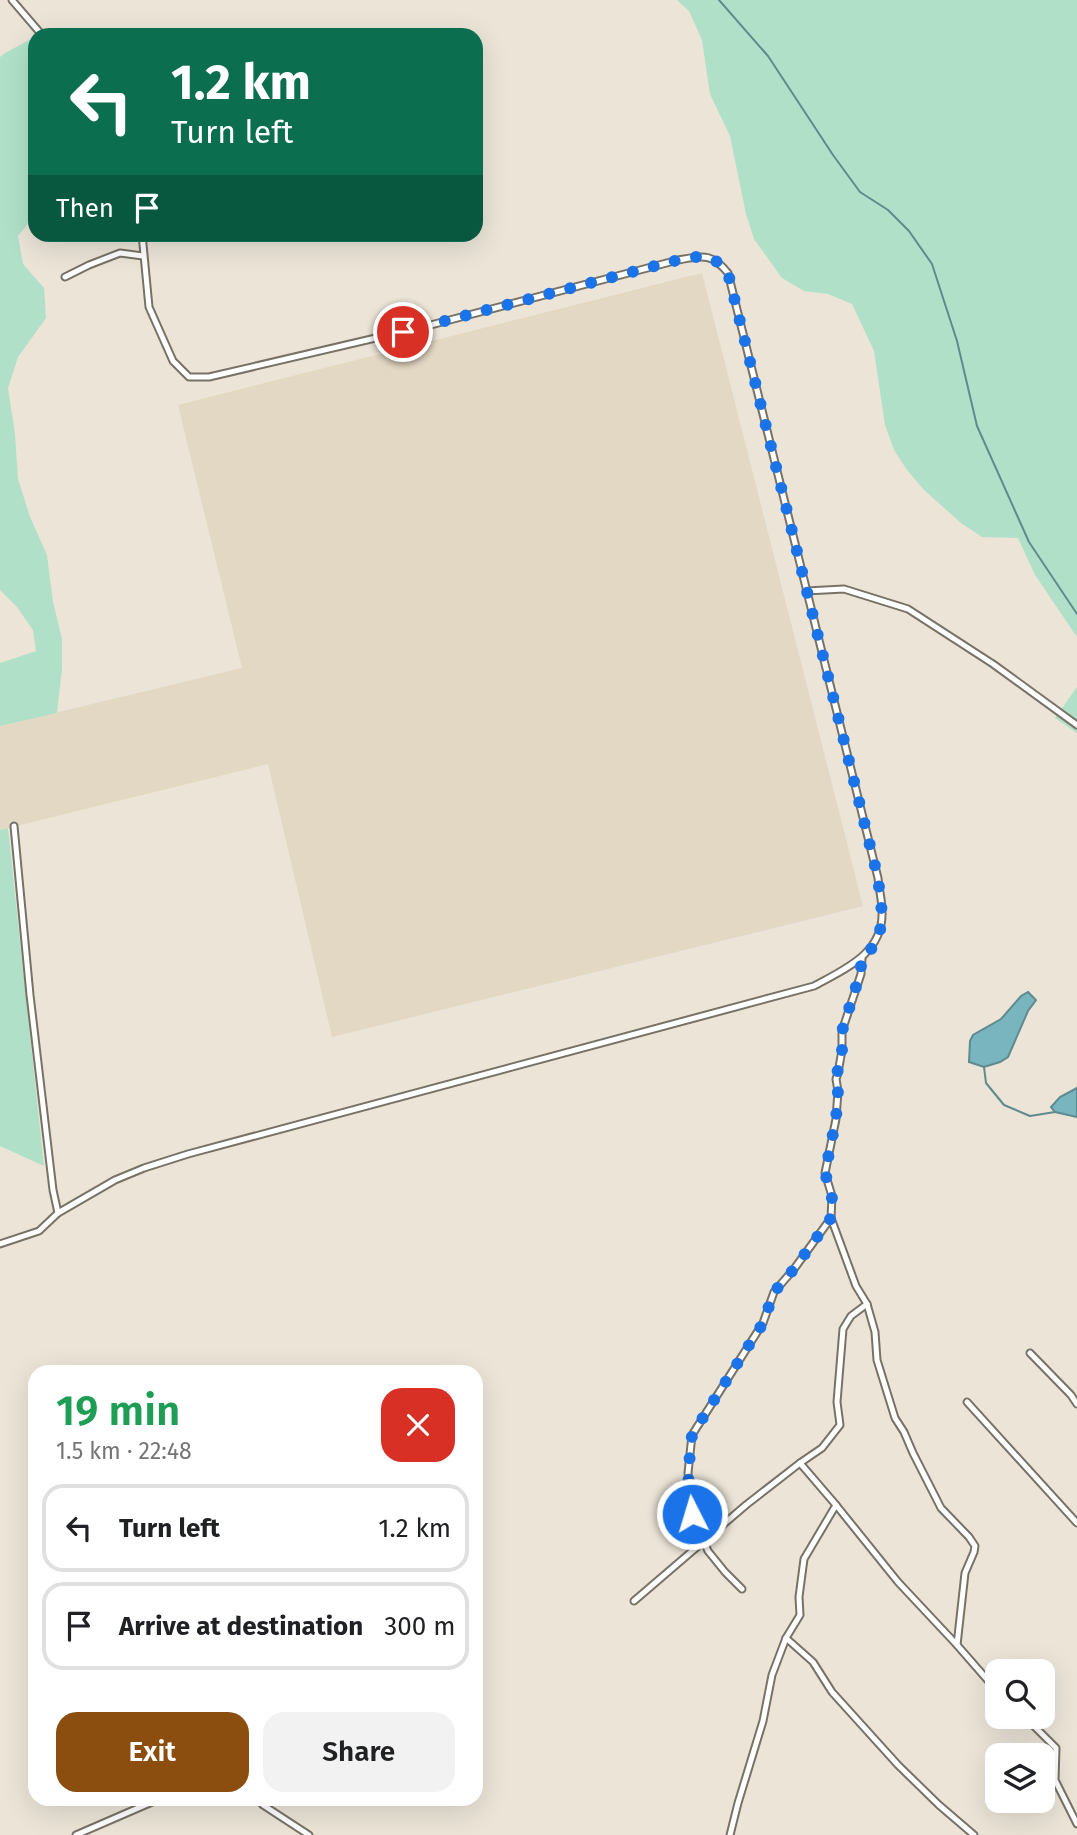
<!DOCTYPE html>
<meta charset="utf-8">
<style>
body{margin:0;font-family:"Fira Sans",sans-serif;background:#f2f2f2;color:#202124;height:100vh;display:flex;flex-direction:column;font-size:26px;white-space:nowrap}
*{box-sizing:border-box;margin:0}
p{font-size:23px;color:#757577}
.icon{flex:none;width:38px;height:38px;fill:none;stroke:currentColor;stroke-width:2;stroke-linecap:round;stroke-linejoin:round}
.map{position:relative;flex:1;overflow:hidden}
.drawer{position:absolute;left:28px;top:1365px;width:455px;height:441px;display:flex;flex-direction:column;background:#fff;border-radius:21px;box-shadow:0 7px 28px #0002}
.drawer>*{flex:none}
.top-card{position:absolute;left:28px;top:28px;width:455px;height:214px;border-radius:21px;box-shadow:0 7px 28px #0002;background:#0b6e4f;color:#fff;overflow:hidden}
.tools{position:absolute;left:985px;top:1659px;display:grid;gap:14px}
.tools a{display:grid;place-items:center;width:70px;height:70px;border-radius:14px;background:#fff;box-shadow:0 7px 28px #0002;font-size:35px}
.pin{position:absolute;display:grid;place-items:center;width:60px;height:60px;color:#fff;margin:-30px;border:4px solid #fff;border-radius:50%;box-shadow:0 2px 7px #0007}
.me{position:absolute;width:77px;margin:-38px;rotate:355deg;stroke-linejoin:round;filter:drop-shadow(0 0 5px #0008)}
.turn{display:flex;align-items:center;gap:24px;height:147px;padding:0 28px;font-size:32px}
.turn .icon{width:91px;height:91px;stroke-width:2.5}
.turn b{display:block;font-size:49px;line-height:60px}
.then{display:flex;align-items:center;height:66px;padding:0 28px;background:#0003;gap:14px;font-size:26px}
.round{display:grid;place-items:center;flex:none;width:74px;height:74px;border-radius:21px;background:#f2f2f2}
.head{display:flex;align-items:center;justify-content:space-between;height:119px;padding:0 28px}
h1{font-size:42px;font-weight:600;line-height:52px;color:#1e9e55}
.button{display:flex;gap:14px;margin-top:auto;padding:14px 28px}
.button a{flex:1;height:80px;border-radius:21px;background:#8b4e0f;color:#fff;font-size:28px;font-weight:600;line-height:80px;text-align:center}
.button a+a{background:#f2f2f2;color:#202124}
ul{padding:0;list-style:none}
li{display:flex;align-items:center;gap:21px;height:88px;margin:0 14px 10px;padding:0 14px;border:4px solid #e0e0e0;border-radius:21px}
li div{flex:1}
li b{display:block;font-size:26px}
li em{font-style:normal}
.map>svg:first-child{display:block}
.built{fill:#e3d8c4}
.green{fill:#b0e1c8}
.water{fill:#78b5bf;stroke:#5f8a8f;stroke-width:2}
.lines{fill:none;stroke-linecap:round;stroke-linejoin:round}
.stream{stroke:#5f8a8f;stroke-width:2}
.street-casing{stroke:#787266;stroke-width:9}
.street{stroke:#fff;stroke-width:5}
.route{stroke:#1a73e8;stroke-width:12;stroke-dasharray:0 21.6}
</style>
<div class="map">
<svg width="1077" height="1835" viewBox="0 0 1077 1835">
<rect width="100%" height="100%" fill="#ebe4d7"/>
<polygon class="built" points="702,273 863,906 332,1037 268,764 0,830 0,726 242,668 178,405"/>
<g class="green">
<polygon points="677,0 1077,0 1077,637 1035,575 1018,538 982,537 961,523 924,490 907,470 894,450 885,425 874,351 852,304 828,294 804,291 782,278 754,239 746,214 730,136 710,94 702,40 689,11"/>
<polygon points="35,37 35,215 18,236 23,264 44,288 46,318 18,357 8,388 15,434 18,479 30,517 47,555 53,602 62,639 62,669 57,713 0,726 0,663 36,651 33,630 17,607 0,590 0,57 5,53"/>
<polygon points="1077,687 1077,733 1055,718"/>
<polygon points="8,828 44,1166 0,1146 0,830"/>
</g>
<g class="water">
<polygon points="1028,992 1036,1000 1028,1011 1008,1057 1000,1062 984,1067 969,1062 970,1041 973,1035 1001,1019 1021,996"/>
<polygon points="1077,1088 1077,1117 1055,1112 1051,1107 1060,1097"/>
</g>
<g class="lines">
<g class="stream">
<polyline points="719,0 768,56 833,155 860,192 888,210 909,231 932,264 957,341 977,426 1029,542 1077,614"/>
<polyline points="984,1067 986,1083 1004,1105 1030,1116 1055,1112"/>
</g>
<defs>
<g id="street">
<polyline points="12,0 42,35"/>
<polyline points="65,277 89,265 120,253 143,256"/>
<polyline points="806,591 844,589 908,609 993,664 1077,725"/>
<polyline points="14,826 30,995 53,1190 58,1213"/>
<polyline points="862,958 861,974 842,1031 842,1050 838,1073 836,1079 838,1091 836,1119 825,1173 832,1196 831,1218 856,1286 867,1304 875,1332 877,1360 895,1418 904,1432 913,1453 941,1508 969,1537 975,1546 974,1552 965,1573 957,1645 998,1692"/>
<path d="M0 1244 39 1231 58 1213 115 1180 144 1168 188 1154 814 986C845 969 884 953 882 911 882 900 879 889 878 878L728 273C711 252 702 256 678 260L427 326 209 377H189L173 361 149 307 142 234"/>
<polyline points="1030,1353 1071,1395 1077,1404"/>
<polyline points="967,1402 1077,1523"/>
<polyline points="836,1505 898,1582 957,1645"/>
<polyline points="742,1589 725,1572 708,1551 692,1514 688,1473 692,1435 763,1323 774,1292 794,1269 831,1218"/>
<polyline points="634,1601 746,1505 800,1463 822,1448 840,1425 837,1402 843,1329 851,1316 867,1304"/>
<polyline points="786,1638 813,1662 832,1692 898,1765 939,1805 974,1835"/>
<polyline points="1025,1717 1056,1748 1055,1780 1077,1824"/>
<polyline points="258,1799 263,1805 309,1835"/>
<polyline points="76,1835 159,1799"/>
<polyline points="730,1835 738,1803 763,1721 772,1675 786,1638 800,1615 799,1597 804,1559 836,1505 800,1463"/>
</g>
</defs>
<use href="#street" class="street-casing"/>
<use href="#street" class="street"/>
</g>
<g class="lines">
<path class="route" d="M403 332 678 260C702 256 711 252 728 273L878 878 882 913 880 931 874 946 862 958 860 974 842 1031V1050L836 1079 838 1091 836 1119 825 1173 832 1196 831 1218 794 1269 774 1292 763 1323 692 1435 688 1474 692 1514"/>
</g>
</svg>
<div class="tools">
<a><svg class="icon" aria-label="search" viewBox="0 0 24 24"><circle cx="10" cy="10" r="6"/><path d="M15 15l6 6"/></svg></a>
<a><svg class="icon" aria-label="layers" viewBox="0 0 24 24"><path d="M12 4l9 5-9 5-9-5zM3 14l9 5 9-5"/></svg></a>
</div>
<div class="pin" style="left:403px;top:332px;background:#d93025"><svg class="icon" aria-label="arrive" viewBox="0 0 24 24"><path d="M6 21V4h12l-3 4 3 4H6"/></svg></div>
<svg class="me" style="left:692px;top:1514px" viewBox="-20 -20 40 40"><circle r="17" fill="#1a73e8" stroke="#fff" stroke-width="3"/><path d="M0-11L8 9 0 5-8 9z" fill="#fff"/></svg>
<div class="top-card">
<div class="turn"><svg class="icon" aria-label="left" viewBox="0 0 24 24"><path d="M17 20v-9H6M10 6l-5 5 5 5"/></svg><div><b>1.2 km</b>Turn left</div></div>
<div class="then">Then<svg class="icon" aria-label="arrive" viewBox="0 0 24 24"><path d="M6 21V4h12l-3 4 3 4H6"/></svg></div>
</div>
<section class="drawer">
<div class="head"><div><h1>19 min</h1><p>1.5 km · 22:48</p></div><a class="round" style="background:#d93025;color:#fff"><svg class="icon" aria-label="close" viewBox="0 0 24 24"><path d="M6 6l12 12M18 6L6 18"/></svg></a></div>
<ul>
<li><svg class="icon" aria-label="left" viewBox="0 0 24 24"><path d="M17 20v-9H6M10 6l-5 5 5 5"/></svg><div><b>Turn left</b></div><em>1.2 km</em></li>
<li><svg class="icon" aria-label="arrive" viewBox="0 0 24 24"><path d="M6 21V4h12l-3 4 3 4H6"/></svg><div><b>Arrive at destination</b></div><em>300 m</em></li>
</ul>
<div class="button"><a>Exit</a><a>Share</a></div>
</section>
</div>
